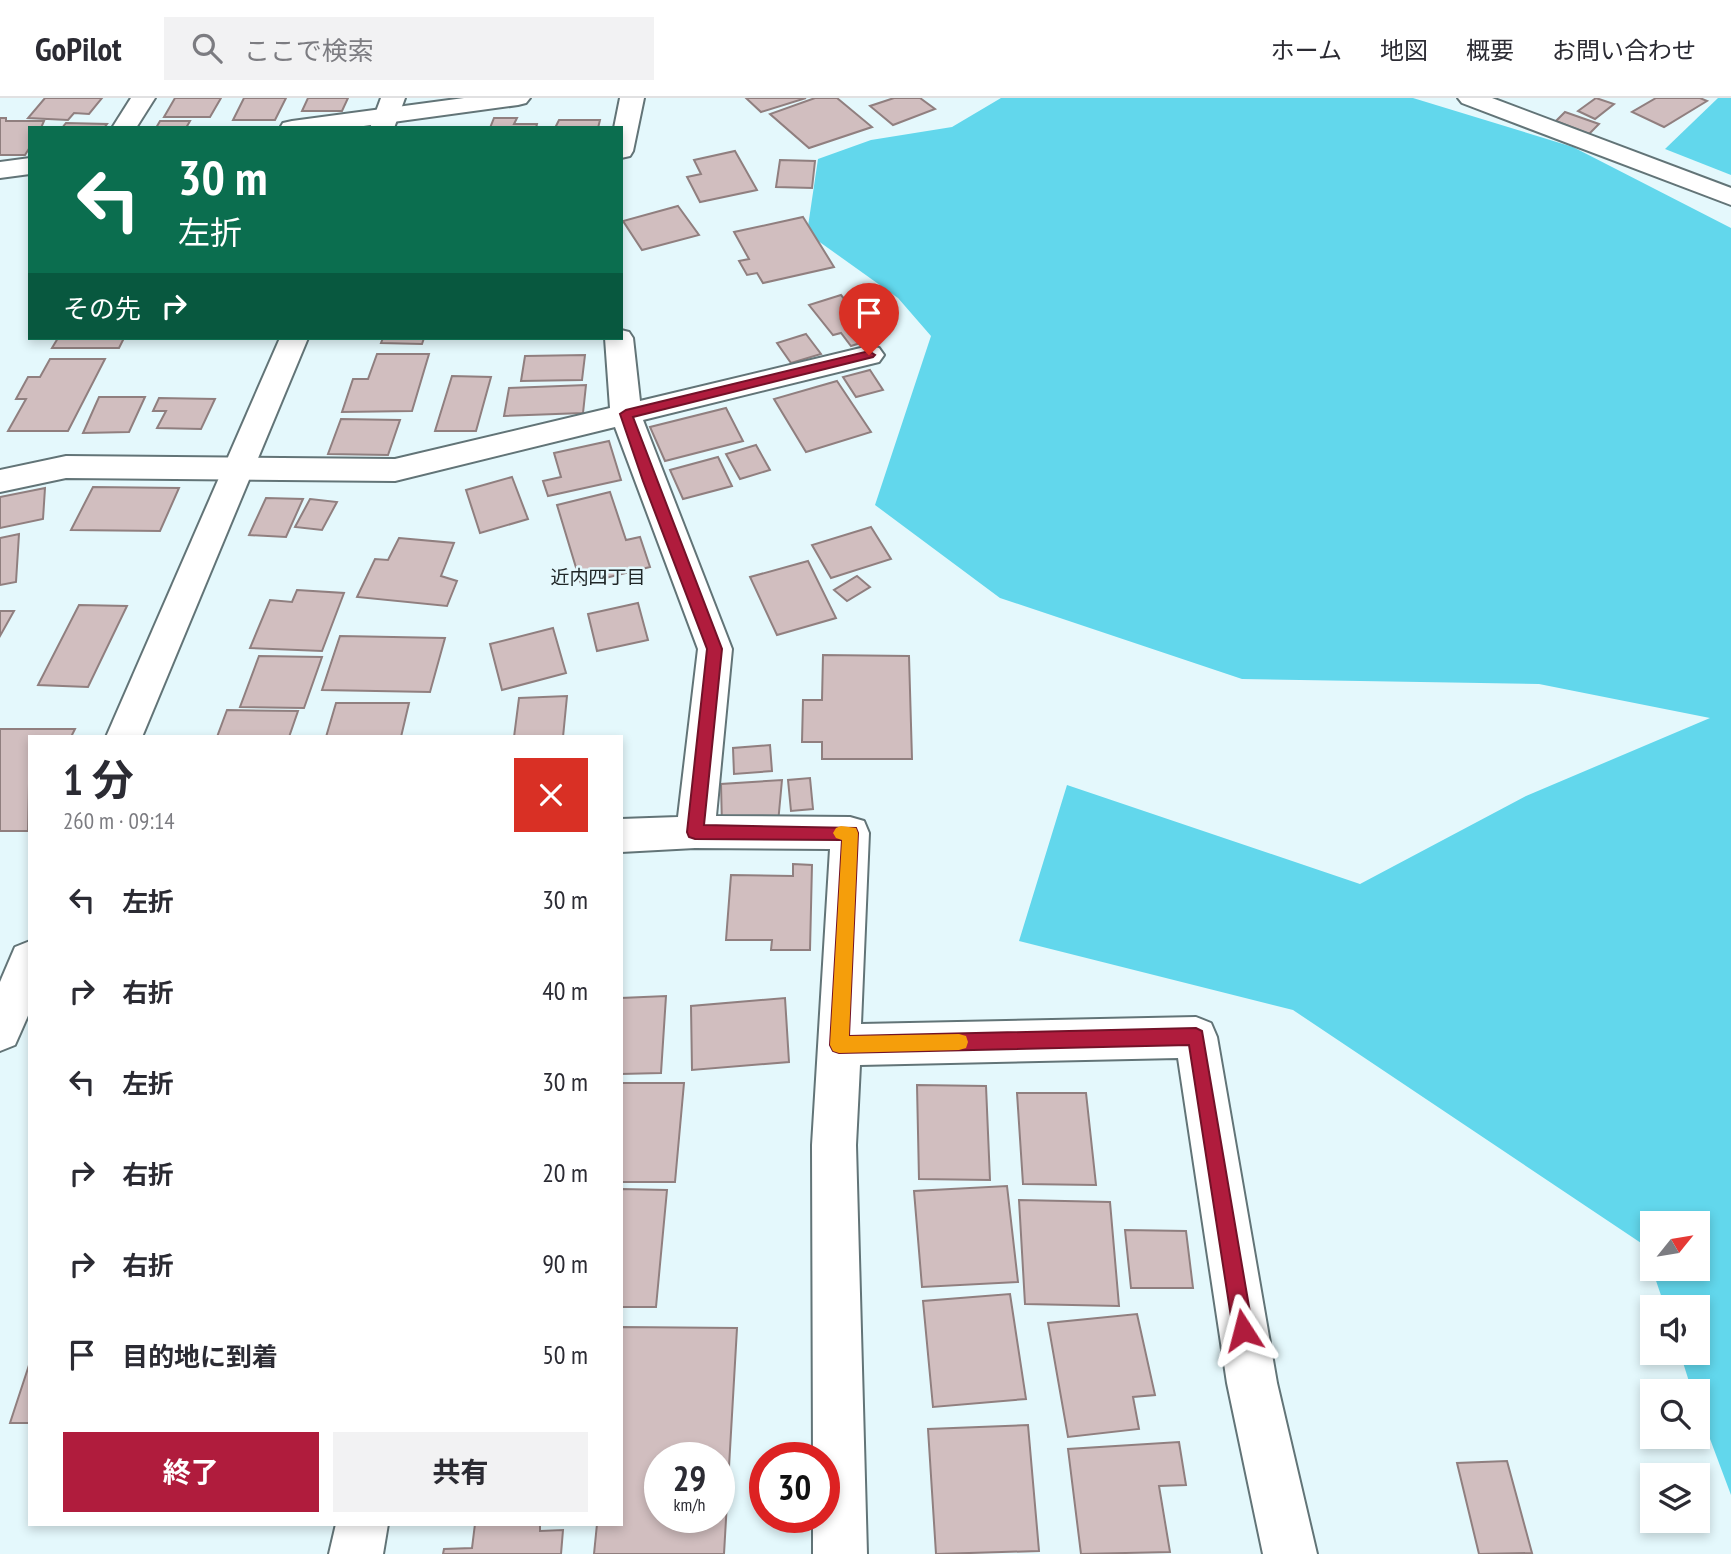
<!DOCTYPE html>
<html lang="ja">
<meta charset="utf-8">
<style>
body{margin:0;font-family:"PT Sans Narrow","Noto Sans JP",sans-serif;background:#f2f2f3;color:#2b2b33;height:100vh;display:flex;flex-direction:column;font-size:26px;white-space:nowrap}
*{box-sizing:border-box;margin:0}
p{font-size:23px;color:#7c7c81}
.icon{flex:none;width:38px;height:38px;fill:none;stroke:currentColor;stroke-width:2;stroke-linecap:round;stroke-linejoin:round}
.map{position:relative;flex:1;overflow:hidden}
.details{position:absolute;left:28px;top:637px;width:595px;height:791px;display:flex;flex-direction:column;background:#fff;border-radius:0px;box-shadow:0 4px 10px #0003}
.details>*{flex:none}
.banner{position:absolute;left:28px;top:28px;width:595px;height:214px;border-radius:0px;box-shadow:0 4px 10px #0003;background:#0b6e4f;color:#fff;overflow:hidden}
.needle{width:46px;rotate:60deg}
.tools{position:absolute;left:1640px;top:1113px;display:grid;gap:14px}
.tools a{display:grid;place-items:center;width:70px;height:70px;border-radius:0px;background:#fff;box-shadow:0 4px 10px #0003;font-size:35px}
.speed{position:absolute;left:644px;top:1344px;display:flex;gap:14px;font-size:35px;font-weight:700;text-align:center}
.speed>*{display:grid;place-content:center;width:91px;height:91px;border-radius:50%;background:#fff;box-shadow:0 4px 10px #0003;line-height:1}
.speed small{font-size:18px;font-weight:400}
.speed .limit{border:10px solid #d22;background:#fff;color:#111}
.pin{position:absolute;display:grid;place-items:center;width:60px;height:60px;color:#fff;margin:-72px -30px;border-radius:50% 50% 50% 0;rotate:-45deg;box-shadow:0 0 7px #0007}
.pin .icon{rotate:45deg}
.me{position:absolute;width:77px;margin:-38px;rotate:351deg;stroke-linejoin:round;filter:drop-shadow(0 0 5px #0008)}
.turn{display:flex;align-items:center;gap:24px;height:147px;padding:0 35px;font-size:32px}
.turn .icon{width:91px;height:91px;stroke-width:2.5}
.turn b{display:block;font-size:49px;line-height:60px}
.then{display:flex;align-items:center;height:66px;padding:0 35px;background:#0003;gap:14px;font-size:26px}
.round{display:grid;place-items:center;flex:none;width:74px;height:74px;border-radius:0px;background:#f2f2f3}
.overview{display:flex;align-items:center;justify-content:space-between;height:119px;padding:0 35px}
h1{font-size:42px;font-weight:700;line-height:52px}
.button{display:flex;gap:14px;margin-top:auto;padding:14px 35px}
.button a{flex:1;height:80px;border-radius:0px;background:#b01c3d;color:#fff;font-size:28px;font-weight:700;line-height:80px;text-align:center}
.button a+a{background:#f2f2f3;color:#2b2b33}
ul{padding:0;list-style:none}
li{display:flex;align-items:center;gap:21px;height:91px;padding:0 35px}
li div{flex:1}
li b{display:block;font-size:26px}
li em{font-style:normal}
header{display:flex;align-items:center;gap:42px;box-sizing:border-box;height:98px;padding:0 35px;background:#fff;border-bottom:2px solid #e1e1e2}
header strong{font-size:33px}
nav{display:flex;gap:38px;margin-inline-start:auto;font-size:24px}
.search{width:490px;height:63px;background:#f2f2f3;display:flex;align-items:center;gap:18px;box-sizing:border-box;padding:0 24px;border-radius:0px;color:#7c7c81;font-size:26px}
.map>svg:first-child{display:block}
.forest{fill:#62d7ec}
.building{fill:#d1bebf;stroke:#907f7f;stroke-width:2;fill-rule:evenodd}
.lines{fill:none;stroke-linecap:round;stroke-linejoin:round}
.minor-casing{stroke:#627477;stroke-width:4}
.tertiary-casing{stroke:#627477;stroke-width:4}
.minor{fill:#fff;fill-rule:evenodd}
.tertiary{fill:#fff;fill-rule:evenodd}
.route{fill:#b01c3d;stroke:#721228;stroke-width:2}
.slow{fill:#f59e0b}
.labels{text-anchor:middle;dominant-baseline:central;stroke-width:5;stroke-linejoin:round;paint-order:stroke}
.neighbourhood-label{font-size:19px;fill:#202728;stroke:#e4f8fc}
</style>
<header>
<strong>GoPilot</strong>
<div class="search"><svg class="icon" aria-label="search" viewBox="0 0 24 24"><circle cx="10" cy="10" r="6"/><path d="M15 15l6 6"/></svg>ここで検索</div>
<nav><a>ホーム</a><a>地図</a><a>概要</a><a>お問い合わせ</a></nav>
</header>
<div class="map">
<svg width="1731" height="1456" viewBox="0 0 1731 1456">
<rect width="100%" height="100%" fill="#e4f8fc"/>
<g class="forest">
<polygon points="1001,0 1413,0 1573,49 1731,130 1731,1397 1698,1309 1698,1293 1692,1293 1680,1255 1698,1255 1698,1209 1665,1209 1652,1171 1698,1171 1698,1125 1652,1125 1652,1170 1644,1147 1293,912 1019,843 1067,687 1360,786 1526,698 1710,620 1539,586 1242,581 1000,500 875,407 931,238 898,200 807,135 818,61 871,42 952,29"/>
<polygon points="1718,0 1731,0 1731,77 1665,51"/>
</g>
<g class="building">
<polygon points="45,0 102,0 89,16 74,15 68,22 28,20"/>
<polygon points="175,0 221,0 210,19 164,19"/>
<polygon points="244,0 286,0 275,22 233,22"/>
<polygon points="308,0 348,0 342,13 302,13"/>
<polygon points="746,0 806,0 761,14"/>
<polygon points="815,0 837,0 872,29 809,50 770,16"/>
<polygon points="894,0 920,0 935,11 893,27 870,8"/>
<polygon points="1596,0 1614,6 1595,21 1578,13"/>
<polygon points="1656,0 1700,0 1707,3 1664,29 1632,14"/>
<polygon points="1565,14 1599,26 1589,36 1556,23"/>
<polygon points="0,20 6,20 6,23 44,23 41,30 30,30 30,49 25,57 0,57"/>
<polygon points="494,20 517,20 514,26 537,26 536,30 490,30"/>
<polygon points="559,22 600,22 598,30 555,30"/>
<polygon points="160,23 190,23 186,30 156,30"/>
<polygon points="66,25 107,26 104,30 62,30"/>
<polygon points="735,53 757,92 700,104 687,79 701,76 694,62"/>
<polygon points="780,62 815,63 812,90 776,89"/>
<polygon points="678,108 699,137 642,152 623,123"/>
<polygon points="803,119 834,169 763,185 757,175 747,177 739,163 749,161 734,134"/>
<polygon points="841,197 876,240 851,248 841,235 833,237 809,207"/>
<polygon points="806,236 821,256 791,265 777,245"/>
<polygon points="58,240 124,240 119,250 52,250"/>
<polygon points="383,240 424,240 422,246 381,245"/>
<polygon points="377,256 429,256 412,313 342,314 353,281 368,281"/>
<polygon points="585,257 582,282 521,283 525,258"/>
<polygon points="50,261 105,261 68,333 8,333 26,301 16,301 28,279 40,279"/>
<polygon points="870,272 883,292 856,299 843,279"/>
<polygon points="452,278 491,279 476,333 435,333"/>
<polygon points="837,283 871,334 806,354 774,301"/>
<polygon points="586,287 583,315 504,318 509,290"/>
<polygon points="99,299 145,299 129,334 83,335"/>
<polygon points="159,300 215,301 201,331 157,330 166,313 153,313"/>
<polygon points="726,310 743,343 665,363 650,329"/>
<polygon points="341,321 400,322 388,357 328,356"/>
<polygon points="609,343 621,382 548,398 543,383 561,379 554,355"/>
<polygon points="756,347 770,372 740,381 726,356"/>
<polygon points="718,359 732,388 683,401 670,372"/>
<polygon points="512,379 528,421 480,435 466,392"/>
<polygon points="93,389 179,390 160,433 71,432"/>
<polygon points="45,390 43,421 0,430 0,399"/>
<polygon points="610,394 626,442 640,439 650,469 581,486 557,407"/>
<polygon points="266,400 303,401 286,439 249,437"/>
<polygon points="310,401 337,404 322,432 295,429"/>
<polygon points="871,429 891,461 831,480 812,447"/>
<polygon points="19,436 16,484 0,487 0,440"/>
<polygon points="399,440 454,445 441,478 457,483 447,508 357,499 375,461 388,462"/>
<polygon points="808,463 836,520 777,537 750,479"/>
<polygon points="857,478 870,489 847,503 834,492"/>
<polygon points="297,492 344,495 322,553 250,550 270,502 292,504"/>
<polygon points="638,505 648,542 597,553 588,516"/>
<polygon points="79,507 127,508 88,589 38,587"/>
<polygon points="0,513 14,513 0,538"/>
<polygon points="553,530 566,575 502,592 490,546"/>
<polygon points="340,538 445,540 430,594 322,592"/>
<polygon points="823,557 909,558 912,661 822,661 822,644 802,644 803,602 822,602"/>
<polygon points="259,558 322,559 304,610 240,609"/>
<polygon points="567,598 563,639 514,639 519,600"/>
<polygon points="336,605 409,605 401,639 326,639"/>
<polygon points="227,612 298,613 289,639 217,639"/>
<polygon points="0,631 75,631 71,639 30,639 28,733 0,733"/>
<polygon points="770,647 772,673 734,676 733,650"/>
<polygon points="810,680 813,711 791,713 788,682"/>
<polygon points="782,682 778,725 722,729 721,686"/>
<polygon points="793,766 812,767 810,852 771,852 772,842 726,842 731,777 793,778"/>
<polygon points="666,898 661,975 621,976 621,900"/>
<polygon points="785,900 789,964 692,972 691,908"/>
<polygon points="621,985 684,985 675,1084 621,1084"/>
<polygon points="917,987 986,988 990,1082 919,1081"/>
<polygon points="1017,995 1086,995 1096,1087 1023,1086"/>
<polygon points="1007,1088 1018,1184 922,1189 914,1093"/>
<polygon points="621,1091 667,1092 656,1209 621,1209"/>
<polygon points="1019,1102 1110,1104 1119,1208 1025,1206"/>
<polygon points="1125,1132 1186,1133 1193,1190 1131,1190"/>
<polygon points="1010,1196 1026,1301 933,1309 923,1203"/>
<polygon points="1137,1216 1155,1297 1133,1299 1139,1331 1068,1339 1048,1225"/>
<path d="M621 1229 737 1230 724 1456H594L597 1426H621ZM660 1360H719V1419H660Z"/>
<polygon points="30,1264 30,1325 10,1325"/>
<polygon points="1028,1327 1039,1453 936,1456 928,1331"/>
<polygon points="1179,1344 1186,1387 1159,1388 1170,1454 1081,1456 1068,1351"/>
<polygon points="1507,1363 1532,1455 1479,1456 1457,1365"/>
<polygon points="475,1426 540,1426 540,1433 563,1432 561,1456 443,1456 444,1451 472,1450"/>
</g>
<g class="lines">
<defs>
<g id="minor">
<polygon points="131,0 155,0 136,30 112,30"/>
<polygon points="464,0 530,0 526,5 518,7 349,30 280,30 283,25 292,23"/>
<polygon points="620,0 644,0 633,53 630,58 621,60 621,30 614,30"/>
<polygon points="30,60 30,76 0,80 0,64"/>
<polygon points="621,232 629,234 633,240 640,303 869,248 879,250 884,257 879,264 643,322 732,551 716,718 850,719 864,723 869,735 861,926 1196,919 1211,925 1217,939 1277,1285 1317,1456 1263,1456 1227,1285 1178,960 860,967 856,1047 867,1456 813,1456 813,1419 824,1419 824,1360 813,1360 812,1047 830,751 695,750 621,754 621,721 678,719 698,551 615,329 395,383 66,380 0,394 0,372 66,358 395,361 610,310 605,240 621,240"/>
<polygon points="336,1426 388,1426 383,1456 329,1456"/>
</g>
<g id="tertiary">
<polygon points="381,0 405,0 394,30 370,30"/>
<polygon points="1458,0 1492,0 1731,90 1731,107 1462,5"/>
<polygon points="280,240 308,240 142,639 106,639"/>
<polygon points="30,843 30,913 15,947 0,953 0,884 15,849"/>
</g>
</defs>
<use href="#minor" class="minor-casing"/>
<use href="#tertiary" class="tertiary-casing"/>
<use href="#minor" class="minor"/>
<use href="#tertiary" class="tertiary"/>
</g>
<polygon class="route" points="869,253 875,257 873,259 633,319 722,551 704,727 856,730 858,735 849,938 1196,930 1202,933 1253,1232 1250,1239 1243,1242 1236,1239 1233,1232 1189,947 839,955 833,953 830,947 842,742 695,741 689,739 687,734 707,551 643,383 620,316 626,312"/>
<polygon class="slow" points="841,728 856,730 858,735 849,938 959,936 966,938 968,944 966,950 959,952 839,955 833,953 830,947 842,742 836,740 833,735 836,730"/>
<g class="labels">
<g class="neighbourhood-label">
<text x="598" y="479">近内四丁目</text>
</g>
</g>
</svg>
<div class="tools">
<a><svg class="needle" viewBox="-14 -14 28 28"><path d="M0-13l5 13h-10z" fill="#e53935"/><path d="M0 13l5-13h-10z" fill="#7c7c81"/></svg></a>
<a><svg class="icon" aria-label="sound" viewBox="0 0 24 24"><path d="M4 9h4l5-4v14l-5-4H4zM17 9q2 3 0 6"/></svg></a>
<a><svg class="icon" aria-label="search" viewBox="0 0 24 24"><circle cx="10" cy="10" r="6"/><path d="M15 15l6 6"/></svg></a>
<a><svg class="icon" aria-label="layers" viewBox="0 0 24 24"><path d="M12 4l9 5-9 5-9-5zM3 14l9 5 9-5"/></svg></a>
</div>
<div class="speed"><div>29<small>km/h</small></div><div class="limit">30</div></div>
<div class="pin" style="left:869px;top:257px;background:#d93025"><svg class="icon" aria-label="arrive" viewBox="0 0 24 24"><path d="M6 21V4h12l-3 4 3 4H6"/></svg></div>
<svg class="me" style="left:1243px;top:1232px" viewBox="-20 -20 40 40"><path d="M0-17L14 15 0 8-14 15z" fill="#b01c3d" stroke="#fff" stroke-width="4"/></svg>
<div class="banner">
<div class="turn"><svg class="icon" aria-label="left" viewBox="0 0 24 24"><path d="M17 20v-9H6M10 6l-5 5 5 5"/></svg><div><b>30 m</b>左折</div></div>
<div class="then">その先<svg class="icon" aria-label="right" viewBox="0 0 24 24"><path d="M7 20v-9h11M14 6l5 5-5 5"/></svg></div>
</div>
<section class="details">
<div class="overview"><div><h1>1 分</h1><p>260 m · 09:14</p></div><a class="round" style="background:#d93025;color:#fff"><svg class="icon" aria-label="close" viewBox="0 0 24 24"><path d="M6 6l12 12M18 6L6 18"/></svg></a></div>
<ul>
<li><svg class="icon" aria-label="left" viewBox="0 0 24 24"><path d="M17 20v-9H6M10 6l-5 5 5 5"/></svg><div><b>左折</b></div><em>30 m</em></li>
<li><svg class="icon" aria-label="right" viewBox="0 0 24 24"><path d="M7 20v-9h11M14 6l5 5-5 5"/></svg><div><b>右折</b></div><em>40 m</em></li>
<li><svg class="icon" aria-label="left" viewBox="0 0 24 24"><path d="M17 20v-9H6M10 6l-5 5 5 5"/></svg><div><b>左折</b></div><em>30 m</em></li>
<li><svg class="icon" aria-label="right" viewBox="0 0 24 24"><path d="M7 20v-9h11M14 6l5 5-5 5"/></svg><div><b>右折</b></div><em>20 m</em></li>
<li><svg class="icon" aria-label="right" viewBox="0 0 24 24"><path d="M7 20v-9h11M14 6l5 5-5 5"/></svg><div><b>右折</b></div><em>90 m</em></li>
<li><svg class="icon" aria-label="arrive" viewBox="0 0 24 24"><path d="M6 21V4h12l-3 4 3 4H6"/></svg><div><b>目的地に到着</b></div><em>50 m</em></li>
</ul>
<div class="button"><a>終了</a><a>共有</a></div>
</section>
</div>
